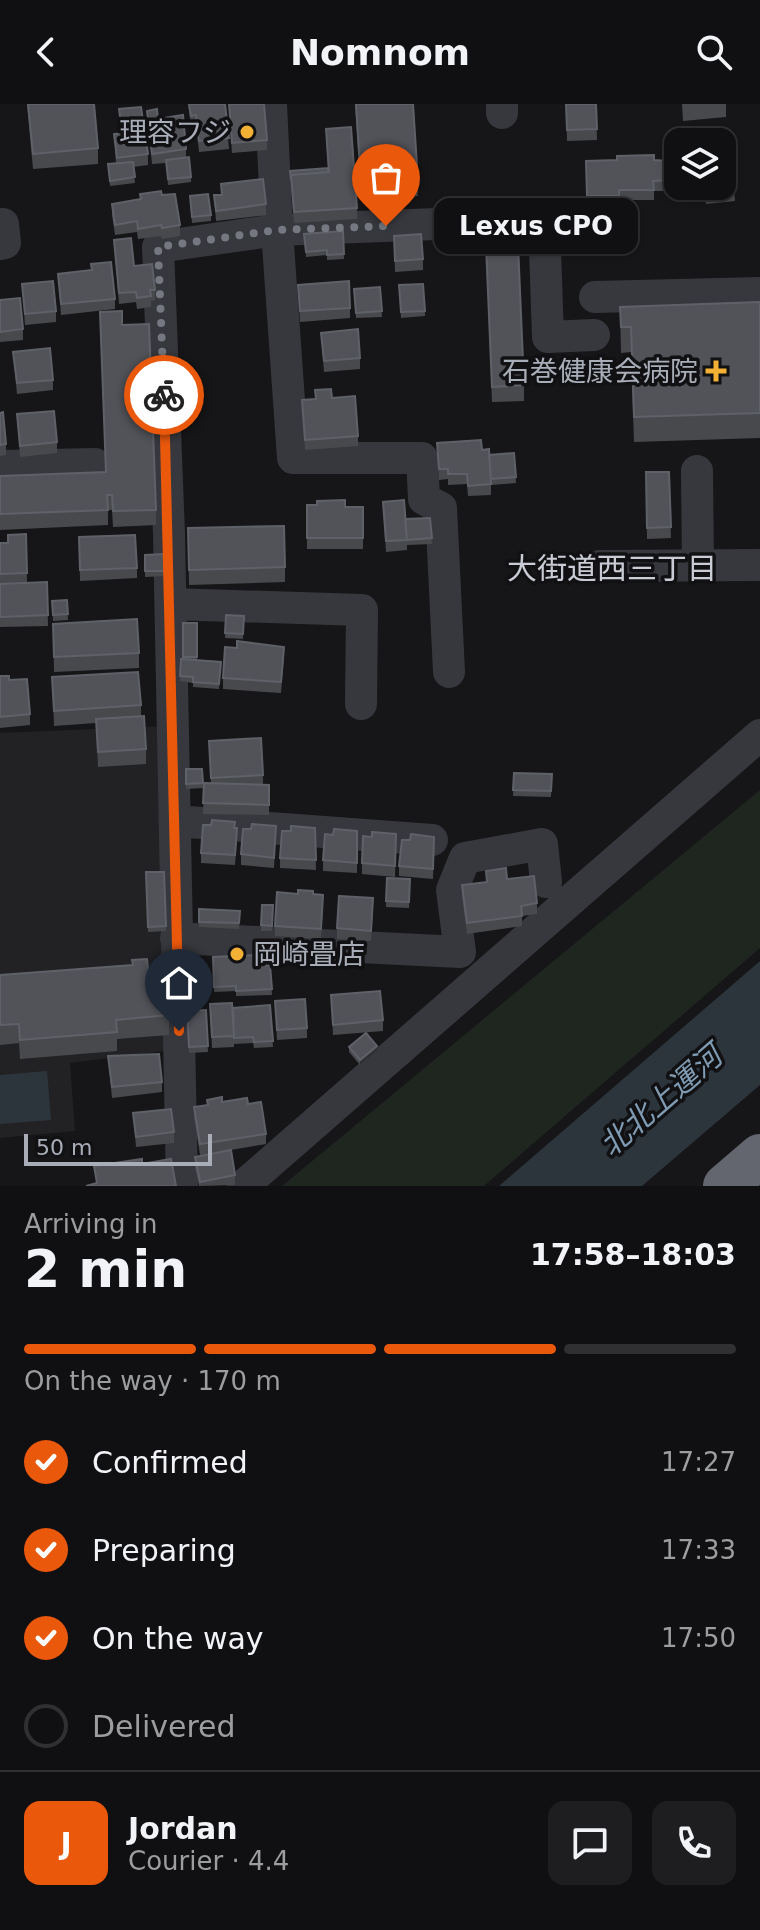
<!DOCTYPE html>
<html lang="en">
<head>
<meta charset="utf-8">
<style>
  :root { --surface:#101012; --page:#1e1e20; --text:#f1f3f6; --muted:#9c9d9f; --line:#303032; --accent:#ea580c }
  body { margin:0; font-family:"DejaVu Sans","Noto Sans JP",sans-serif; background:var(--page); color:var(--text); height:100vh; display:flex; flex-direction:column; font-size:30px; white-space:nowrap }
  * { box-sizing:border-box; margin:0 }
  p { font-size:26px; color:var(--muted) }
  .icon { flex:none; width:44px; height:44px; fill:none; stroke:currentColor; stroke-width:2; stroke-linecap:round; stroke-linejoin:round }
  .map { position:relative; height:1082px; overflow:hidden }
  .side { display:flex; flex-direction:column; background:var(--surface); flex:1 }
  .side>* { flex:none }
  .fabs { position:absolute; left:664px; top:24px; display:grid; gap:16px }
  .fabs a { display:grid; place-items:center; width:72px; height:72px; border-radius:16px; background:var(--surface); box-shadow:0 2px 6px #0004,0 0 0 2px var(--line); font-size:40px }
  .scale { position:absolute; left:24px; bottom:20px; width:188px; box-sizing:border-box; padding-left:8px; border:4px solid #a8adb8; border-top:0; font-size:22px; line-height:28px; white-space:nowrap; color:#a8adb8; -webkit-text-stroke:6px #111113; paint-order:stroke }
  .pin { position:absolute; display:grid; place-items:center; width:68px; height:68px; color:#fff; margin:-82px -34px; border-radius:50% 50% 50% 0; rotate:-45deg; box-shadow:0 0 8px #0007 }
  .pin .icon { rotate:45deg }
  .courier { position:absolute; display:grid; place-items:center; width:80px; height:80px; margin:-40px; border:6px solid #ea580c; border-radius:50%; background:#fff; color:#222; box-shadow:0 2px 10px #0007 }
  .bubble { position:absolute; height:56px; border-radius:16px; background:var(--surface); box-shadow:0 2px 6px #0004,0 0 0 2px var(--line); font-size:26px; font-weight:700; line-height:56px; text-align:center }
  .head em { font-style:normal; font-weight:700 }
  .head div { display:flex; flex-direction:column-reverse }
  .head { display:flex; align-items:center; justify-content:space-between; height:136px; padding:0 24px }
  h1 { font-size:52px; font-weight:700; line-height:60px }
  .bar { display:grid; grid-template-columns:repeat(4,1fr); gap:12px 8px; align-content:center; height:96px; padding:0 24px }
  .bar i { height:10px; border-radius:6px; background:var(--line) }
  .bar .current { background:var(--accent) }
  .bar p { grid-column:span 4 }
  .line { display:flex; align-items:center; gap:20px; padding:0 24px; border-top:2px solid var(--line) }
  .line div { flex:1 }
  .round { display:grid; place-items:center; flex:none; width:84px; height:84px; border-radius:16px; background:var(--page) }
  ol { padding:0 24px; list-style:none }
  li { display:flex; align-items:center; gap:24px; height:88px }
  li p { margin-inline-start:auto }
  li .icon { padding:8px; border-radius:50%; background:var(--accent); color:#fff; stroke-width:4 }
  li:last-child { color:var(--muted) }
  li i { width:44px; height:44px; border:4px solid var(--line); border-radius:50% }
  header { display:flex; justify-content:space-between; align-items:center; height:104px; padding:0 24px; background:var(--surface); font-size:36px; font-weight:700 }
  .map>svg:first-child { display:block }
  .built { fill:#222225 }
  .green { fill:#1e261f }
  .water { fill:#2c353c }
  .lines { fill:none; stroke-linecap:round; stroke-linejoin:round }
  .minor { stroke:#37383d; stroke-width:32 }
  .highway { stroke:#63666e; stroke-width:44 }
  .wall { fill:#47494d }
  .shaded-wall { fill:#2f3033 }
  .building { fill:#525359; stroke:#5f6168; stroke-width:2 }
  .done { stroke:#757880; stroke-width:8; stroke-dasharray:0 14.4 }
  .route { stroke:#ea580c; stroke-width:10 }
  .poi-dot { fill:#f2b134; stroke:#111113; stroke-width:3 }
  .labels { text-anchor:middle; stroke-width:7; stroke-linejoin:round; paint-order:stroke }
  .poi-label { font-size:28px; fill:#a8adb8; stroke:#111113; text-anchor:end }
  .neighbourhood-label { font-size:30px; fill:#c9ccd4; stroke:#111113 }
  .water-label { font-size:30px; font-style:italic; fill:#7f9bb3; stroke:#111113 }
</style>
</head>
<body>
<header><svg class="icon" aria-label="back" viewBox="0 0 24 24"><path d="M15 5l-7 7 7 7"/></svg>Nomnom<svg class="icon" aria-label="search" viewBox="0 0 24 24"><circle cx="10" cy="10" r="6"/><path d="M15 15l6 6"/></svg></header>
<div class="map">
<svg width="760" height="1082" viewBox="0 0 760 1082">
  <rect width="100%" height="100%" fill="#161618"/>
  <path class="built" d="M165,622L172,946L70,959L75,1027L0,1034V629Z"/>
  <path class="green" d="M760,686V844L484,1082H282Z"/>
  <path class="water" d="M760,857V981L642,1082H499Z
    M47,967L51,1016L0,1020V971Z"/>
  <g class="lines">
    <path class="minor" d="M502,0V9
      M544,116L548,233L594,231
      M0,140L5,139L3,120
      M595,193L760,189
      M0,362L95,360
      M697,367L698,462
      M600,462L760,461
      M171,500L362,506L361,600
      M449,568L441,404L424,395L422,354H293L277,126L571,115
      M175,717L432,736
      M176,834L460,848L452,786L465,754L542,740L546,778
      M182,1082L169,430L158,143L277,126L271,0
      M243,1082L760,631"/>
    <path class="highway" d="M725,1082L760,1052"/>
  </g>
  <path class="wall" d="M27,0H94L98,44V60L33,65Z
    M188,0H225L229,45L199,48L196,21L191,22Z
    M229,0L267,36V46L232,49Z
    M355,0H413L418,92L361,95Z
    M566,0H596L597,36L567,37Z
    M682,0H726V13L683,17Z
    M119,5L143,17V23L121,25Z
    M147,7L158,15L186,45V54L191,73V78L168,81L166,59L152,60Z
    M326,25L357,104V115L294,119L290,67L328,64Z
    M729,26L735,97L706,100L704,82H722V38H700V29Z
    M114,30L148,50V61L133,63L135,79L110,82L108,60H116Z
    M586,57H668V87H654V96H619V102L587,103Z
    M221,80L266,100V111L216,117L214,91H221Z
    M140,90L162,91L180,121V132L162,135L161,132L138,135L137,128L115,131L112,111V100L140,95Z
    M190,97L211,111V117L192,119Z
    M343,127L344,155L327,156V151L306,153L304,130Z
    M394,132L423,155V166L395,168Z
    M114,136L134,162L155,186V196L151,197V203L137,205L136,198L119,200Z
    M486,141L524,281V297L492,298Z
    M58,170L115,195V205L61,211Z
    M22,180L56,207V218L25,221Z
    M298,181L350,204V214L300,218Z
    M399,181L425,207V212L401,214Z
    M380,183L382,213L356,214L354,185Z
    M0,196L23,225V236L0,238Z
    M760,198V334L634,338L631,248L621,249L620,203Z
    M122,221L156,406V421L113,423L112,406H108V421L0,426V372L106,368Z
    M321,229L360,254V265L324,268Z
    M13,248L53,276V286L17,290Z
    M332,294L358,332V342L305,346L302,296Z
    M0,309L6,340V351L0,352Z
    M17,310L57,338V349L20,353Z
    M437,339L482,346L489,351L514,349L516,379L491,381V391L468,392L467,380L448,381V375L439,376Z
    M646,368H669L671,434L647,435Z
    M383,398L405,415L430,414L432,440L407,441V446L386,448Z
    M307,401L363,403V445H307Z
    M188,424L285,463V478L189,481Z
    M26,430L27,479L47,478L48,522L0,523V439H8Z
    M79,433L137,464V474L80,477Z
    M165,450L166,472L145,473V451Z
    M67,496L68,516L53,517L52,497Z
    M226,511L244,512L243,535L225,534Z
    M183,519H197V557L221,558L219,585L193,583V579L180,577L181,555L183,556Z
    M53,520L139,549V564L54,568Z
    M284,553L281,589L223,585V574Z
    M0,572L9,576L30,610V621L0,624Z
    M52,573L141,601V612L146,645V660L98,663L96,619L54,622Z
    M209,637L263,671V681H269V711L203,710L204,679L211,680Z
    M186,665H202L203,684L186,685Z
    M514,669L552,670L551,693L513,692Z
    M211,721L235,724L237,735L235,761L201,759V749Z
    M276,722L274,764L241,761V750L251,725Z
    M315,724L316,766L280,764V754L291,727Z
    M357,727V769L323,767V756L333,731Z
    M396,730L395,773L362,770V759Z
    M434,733L433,775L399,772V762L410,736Z
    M486,767L507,775L537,799V810L522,812V822L467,830L462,792V781L486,778Z
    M146,768H164L166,827L148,828Z
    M387,774L410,775L409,804L386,803Z
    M298,790H313L323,802L321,835L275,832V822Z
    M262,801H273L272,827H261Z
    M373,804L371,837L337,835V824Z
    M199,805L240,807L239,825L199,823Z
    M213,853L254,862L270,861L272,891L236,892V887L214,888Z
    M0,871L149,875L169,911V931L117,935V947L20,955L19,939L0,941Z
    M331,891L383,916V927L333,931Z
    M275,897L307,924V934L277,936Z
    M210,900L233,904L270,901L273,943L254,944L253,939L234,940V943L212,944Z
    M206,906L208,948L189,949L187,907Z
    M349,943L377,947L360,961L349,948Z
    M108,952L162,978V988L112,994Z
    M207,996L248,1000L266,1030V1040L200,1051L194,1013V1003L207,1001Z
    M133,1009L174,1028V1039L136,1043Z
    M195,1053L235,1071V1081L199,1082L195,1064Z"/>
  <path class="shaded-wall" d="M377,942V947L360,961V956Z"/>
  <path class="building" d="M28,0H94L98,44L33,50Z
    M189,0H225L229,34L199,37L196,11L191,12Z
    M229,0H264L267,36L232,39Z
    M356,0H413L418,77L361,80Z
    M566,0H596L597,25L567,26Z
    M141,3L143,17L121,20L119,5Z
    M157,5L158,15L183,11L186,45L152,50L147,7Z
    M351,23L357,104L294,108L291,71L329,68L326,25Z
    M145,26L148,50L117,54L114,30Z
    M729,26L735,86L706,89L705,82H722V38H701L700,29Z
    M654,51V56L668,57V76L653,77L654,86H619V92H587L586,57L617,56V52Z
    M189,53L191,73L168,75L166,56Z
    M133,58L135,73L110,77L108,60Z
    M328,64V68L291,71V76L290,67Z
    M263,75L266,100L216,107L214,91H222L221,80Z
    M161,87L162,91L175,90L180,121L162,124L161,121L138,125L137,117L115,121L112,100L141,95L140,90Z
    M208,90L211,111L192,113L190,92Z
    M343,127L344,150L327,151V146L306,148L304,130Z
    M421,130L423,155L395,157L394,132Z
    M131,134L134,162L152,160L155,186H150L151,192L137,194L136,188L119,189L114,136Z
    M518,140L524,281L492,283L486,141Z
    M111,158L115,195L61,200L58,170L92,166L91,160Z
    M53,177L56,207L25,210L22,180Z
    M349,177L350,204L300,207L298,181Z
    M423,180L425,207L401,208L399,181Z
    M380,183L382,207L356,209L354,185Z
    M20,194L23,225L0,228V196Z
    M760,198V309L634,313L631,223H621L620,203Z
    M122,207V221L149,220L156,406L113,407L112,391H107L108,406L0,410V372L106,368L100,208Z
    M358,225L360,254L324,257L321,229Z
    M50,244L53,276L17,279L13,248Z
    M331,285L332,294L355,292L358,332L305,336L302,296L316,295L315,286Z
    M54,307L57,338L20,342L17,310Z
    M3,308L6,340L0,341V309Z
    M481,336L482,346L489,345L491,380L468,382L467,370H448V365H439L437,339Z
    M514,349L516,373L491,375L489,351Z
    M646,368H669L671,423L647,424Z
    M345,396V403H363V434H307V401H317V397Z
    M404,396L407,436L386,437L383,398Z
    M430,414L432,434L407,436L405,415Z
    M284,422L285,463L189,466L188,424Z
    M26,430L27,469L0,470V439H8V431Z
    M135,431L137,464L80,466L79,433Z
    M165,450L166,467H145V451Z
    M47,478L48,511L0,513V480Z
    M67,496L68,510L53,511L52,497Z
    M226,511L244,512L243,530L225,529Z
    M137,515L139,549L54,553L53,520Z
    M183,519H197V553H183Z
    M237,537L284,543L281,578L223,574L225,543L237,544Z
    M181,555L221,558L219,580L193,578V573L180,572Z
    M138,568L141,601L54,607L52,573Z
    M0,572H9V576L27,575L30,610L0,613Z
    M144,612L146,645L98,648L96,615Z
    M261,634L263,671L211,674L209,637Z
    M186,665H202L203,679L186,680Z
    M514,669L552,670L551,687L513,686Z
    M204,679L269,681V701L203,699Z
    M212,716L235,718L234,724H237L235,751L201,749L203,721H211Z
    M252,720L276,722L274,754L241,750L243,725H251Z
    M291,722L315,724L316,756L280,754L282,727H291Z
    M334,725L357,727V759L323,756L325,730L333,731Z
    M372,728L396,730L395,762L362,759L363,732L372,733Z
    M411,730L434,733L433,765L399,762L402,736H410Z
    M506,764L507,775L534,772L537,799L521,802L522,812L467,819L462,781L487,778L486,767Z
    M146,768H164L166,822L148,823Z
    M387,774L410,775L409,798L386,797Z
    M298,786L313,787V790L323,791L321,825L275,822L277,788L298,790Z
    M339,792L373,794L371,827L337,824Z
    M262,801H273L272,822L261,821Z
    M199,805L240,807L239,819L199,818Z
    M254,851V862L270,861L272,885L236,887V882L214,883L213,853Z
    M147,855L149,875L166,874L169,911L116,916L117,928L20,936L19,920L0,921V871L133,861L132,856Z
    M380,887L383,916L333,921L331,891Z
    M305,895L307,924L277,926L275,897Z
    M232,899L234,932L212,933L210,900Z
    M270,901L273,937L254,938L253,933L234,934L233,904Z
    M206,906L208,942L189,943L187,907Z
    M366,929L377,942L360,956L349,943Z
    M159,950L162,978L112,983L108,952Z
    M222,993V998L247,994L248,1000L261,998L266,1030L200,1040L194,1003L208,1001L207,996Z
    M171,1005L174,1028L136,1033L133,1009Z
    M231,1046L235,1071L200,1078L195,1053Z
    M142,1055V1060L171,1055L176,1082H86L97,1079L94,1062Z"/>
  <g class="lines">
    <path class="done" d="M164,291L158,143L277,126L386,122"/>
    <path class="route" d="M164,291L179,927"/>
  </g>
  <g class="poi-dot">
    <circle cx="247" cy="28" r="8"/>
    <path d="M712 255h8v8h8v8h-8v8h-8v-8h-8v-8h8z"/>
    <circle cx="237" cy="850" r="8"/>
  </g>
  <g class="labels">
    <g class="poi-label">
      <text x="231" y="38">理容フジ</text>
      <text x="698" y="277">石巻健康会病院</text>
      <text x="253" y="860" text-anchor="start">岡崎畳店</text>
    </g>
    <g class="neighbourhood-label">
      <text x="612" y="475">大街道西三丁目</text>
    </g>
    <g class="water-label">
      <text transform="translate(661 997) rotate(-41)" y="10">北北上運河</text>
    </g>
  </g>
</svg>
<div class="fabs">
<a><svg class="icon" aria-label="layers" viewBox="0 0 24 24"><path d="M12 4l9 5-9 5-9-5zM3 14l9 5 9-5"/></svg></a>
</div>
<div class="scale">50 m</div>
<div class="pin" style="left:386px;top:122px;background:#ea580c"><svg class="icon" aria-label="bag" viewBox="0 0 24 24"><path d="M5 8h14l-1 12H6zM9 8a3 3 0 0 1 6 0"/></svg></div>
<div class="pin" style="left:179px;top:927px;background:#1f2937"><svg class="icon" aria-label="home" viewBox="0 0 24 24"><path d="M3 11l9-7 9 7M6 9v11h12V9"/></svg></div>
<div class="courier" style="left:164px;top:291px"><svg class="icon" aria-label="bike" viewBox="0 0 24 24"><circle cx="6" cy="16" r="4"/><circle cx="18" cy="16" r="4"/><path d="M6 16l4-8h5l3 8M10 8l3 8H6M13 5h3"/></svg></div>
<div class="bubble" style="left:434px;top:94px;width:204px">Lexus CPO</div>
</div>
<section class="side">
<div class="head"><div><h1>2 min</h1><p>Arriving in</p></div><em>17:58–18:03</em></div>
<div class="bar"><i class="current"></i><i class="current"></i><i class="current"></i><i></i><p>On the way · 170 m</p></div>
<ol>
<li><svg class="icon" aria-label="check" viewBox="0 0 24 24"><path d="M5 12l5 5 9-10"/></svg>Confirmed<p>17:27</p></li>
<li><svg class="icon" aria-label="check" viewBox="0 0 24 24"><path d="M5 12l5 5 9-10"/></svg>Preparing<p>17:33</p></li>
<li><svg class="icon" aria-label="check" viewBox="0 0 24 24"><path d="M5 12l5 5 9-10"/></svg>On the way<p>17:50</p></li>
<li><i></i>Delivered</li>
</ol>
<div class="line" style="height:144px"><b class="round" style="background:var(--accent);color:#fff">J</b><div><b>Jordan</b><p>Courier · 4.4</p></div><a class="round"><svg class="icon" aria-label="chat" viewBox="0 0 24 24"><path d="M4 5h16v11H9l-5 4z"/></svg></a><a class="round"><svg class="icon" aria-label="phone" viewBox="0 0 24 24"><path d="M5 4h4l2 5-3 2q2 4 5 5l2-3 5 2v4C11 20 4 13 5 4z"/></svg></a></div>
</section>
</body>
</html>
